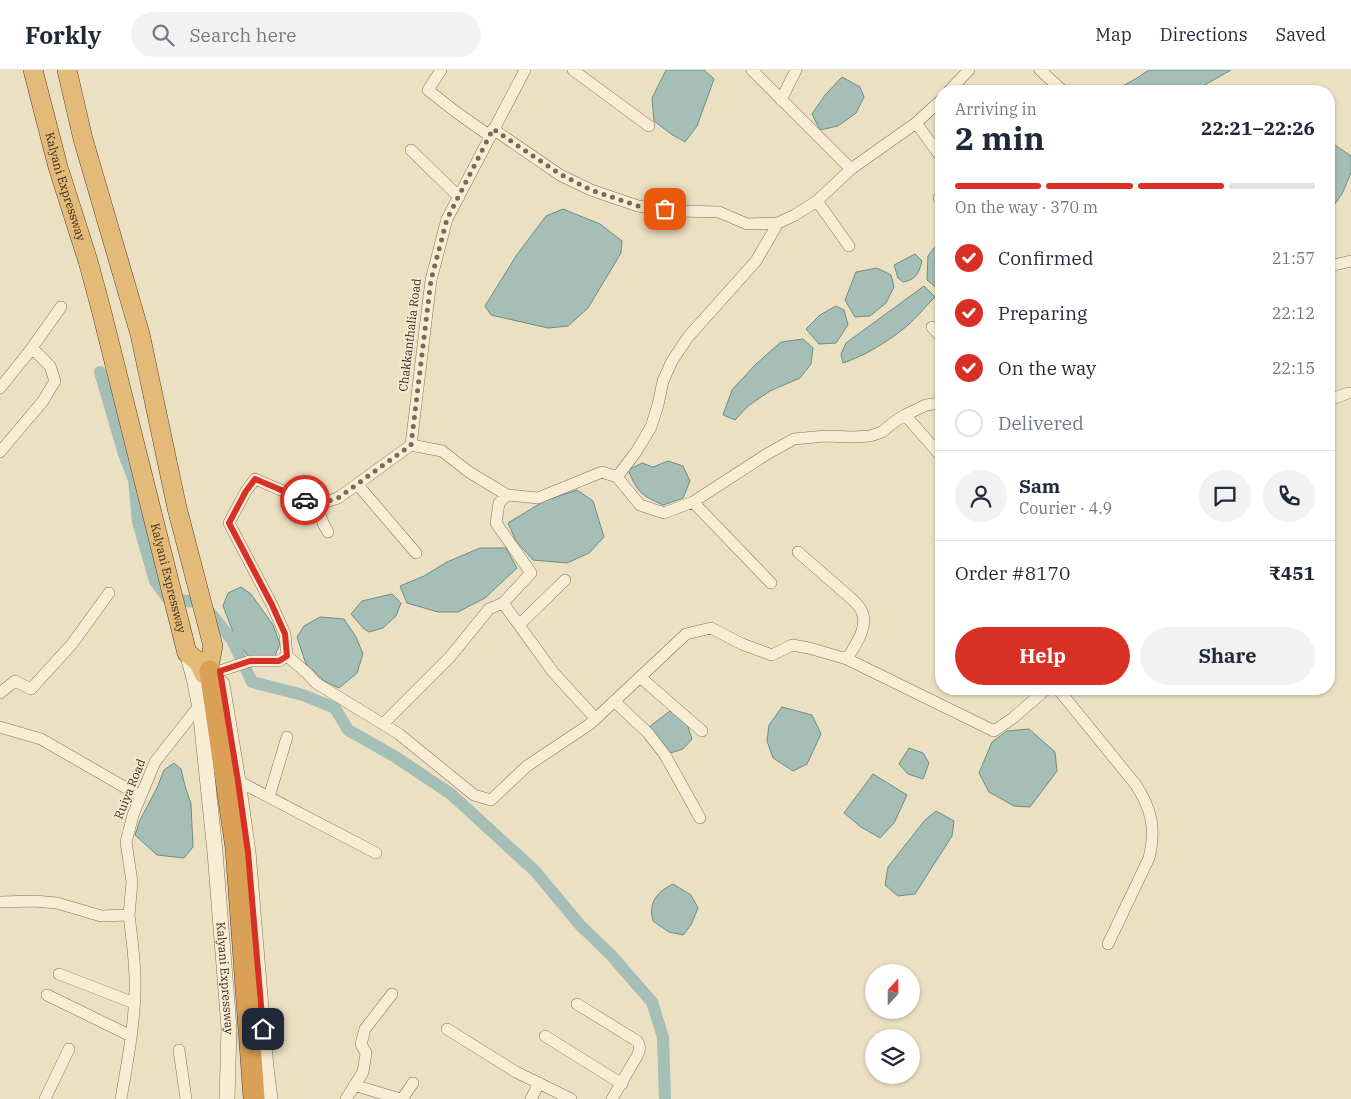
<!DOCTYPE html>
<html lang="en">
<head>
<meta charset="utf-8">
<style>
  :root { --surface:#fff; --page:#f2f2f3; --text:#1f2937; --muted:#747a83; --line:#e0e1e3; --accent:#d93025 }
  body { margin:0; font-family:"IBM Plex Serif",serif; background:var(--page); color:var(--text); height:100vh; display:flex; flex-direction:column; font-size:19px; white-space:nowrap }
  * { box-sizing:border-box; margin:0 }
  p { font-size:16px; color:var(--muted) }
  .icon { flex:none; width:28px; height:28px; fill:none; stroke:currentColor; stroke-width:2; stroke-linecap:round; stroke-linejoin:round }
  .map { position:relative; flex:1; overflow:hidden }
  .side { position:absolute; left:935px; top:15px; width:400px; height:610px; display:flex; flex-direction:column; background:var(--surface); border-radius:20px; box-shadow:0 1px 4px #0004 }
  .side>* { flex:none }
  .needle { width:32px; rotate:21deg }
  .buttons { position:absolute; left:865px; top:894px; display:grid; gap:10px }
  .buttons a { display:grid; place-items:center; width:55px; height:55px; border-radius:50%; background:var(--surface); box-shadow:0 1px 4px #0004; font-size:25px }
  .pin { position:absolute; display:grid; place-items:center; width:42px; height:42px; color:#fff; margin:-21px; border-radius:10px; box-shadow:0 2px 8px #0006 }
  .courier { position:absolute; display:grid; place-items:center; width:50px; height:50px; margin:-25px; border:4px solid #d93025; border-radius:50%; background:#fff; color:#222; box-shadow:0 1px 6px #0007 }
  .head em { font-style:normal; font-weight:700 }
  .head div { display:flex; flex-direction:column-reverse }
  .head { display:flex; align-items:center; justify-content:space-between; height:85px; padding:0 20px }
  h1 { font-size:32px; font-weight:700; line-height:38px }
  .bar { display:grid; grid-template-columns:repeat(4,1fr); gap:8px 5px; align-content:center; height:60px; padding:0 20px }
  .bar i { height:6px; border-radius:4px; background:var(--line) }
  .bar .active { background:var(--accent) }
  .bar p { grid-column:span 4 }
  .line { display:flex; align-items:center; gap:12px; padding:0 20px; border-top:1px solid var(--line) }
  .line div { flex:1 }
  .round { display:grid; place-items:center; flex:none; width:52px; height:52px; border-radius:26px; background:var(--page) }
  ol { padding:0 20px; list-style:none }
  li { display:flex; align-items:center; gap:15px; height:55px }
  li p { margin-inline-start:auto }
  li .icon { padding:5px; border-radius:50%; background:var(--accent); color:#fff; stroke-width:4 }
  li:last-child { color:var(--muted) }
  li i { width:28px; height:28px; border:2px solid var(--line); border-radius:50% }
  .primary-button { display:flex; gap:10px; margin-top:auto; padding:10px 20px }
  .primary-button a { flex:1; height:58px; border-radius:30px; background:var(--accent); color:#fff; font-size:20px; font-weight:700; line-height:58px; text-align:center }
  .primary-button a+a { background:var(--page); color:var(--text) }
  header { display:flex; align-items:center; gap:30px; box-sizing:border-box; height:70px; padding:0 25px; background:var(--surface); border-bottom:1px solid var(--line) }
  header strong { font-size:24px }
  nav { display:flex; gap:28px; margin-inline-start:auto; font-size:18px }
  .search { width:350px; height:45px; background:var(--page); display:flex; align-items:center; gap:12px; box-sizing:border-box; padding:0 18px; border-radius:28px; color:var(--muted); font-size:19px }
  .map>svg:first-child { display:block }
  .water { fill:#a5bfb7; stroke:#6c8d85 }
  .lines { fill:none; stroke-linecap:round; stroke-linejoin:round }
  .canal { stroke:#a5bfb7; stroke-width:12 }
  .minor-casing { stroke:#86715a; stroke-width:12 }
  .tertiary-casing { stroke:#86715a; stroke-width:16 }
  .trunk-casing { stroke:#53402e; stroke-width:20 }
  .motorway-casing { stroke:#53402e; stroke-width:22 }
  .minor { stroke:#f7edd5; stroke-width:11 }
  .tertiary { stroke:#f7edd5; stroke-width:15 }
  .trunk { stroke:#e4ba78; stroke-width:19 }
  .motorway { stroke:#d9a056; stroke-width:21 }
  .done { stroke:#766a58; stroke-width:5; stroke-dasharray:0 9 }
  .route { stroke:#d93025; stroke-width:6 }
  .labels { text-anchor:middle; stroke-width:4; stroke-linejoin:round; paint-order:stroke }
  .street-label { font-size:12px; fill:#362a1e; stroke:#f4ead2 }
</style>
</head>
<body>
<header>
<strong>Forkly</strong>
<div class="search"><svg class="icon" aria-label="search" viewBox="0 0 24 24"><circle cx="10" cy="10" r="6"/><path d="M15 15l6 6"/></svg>Search here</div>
<nav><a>Map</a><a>Directions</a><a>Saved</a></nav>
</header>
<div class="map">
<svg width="1351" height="1029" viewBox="0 0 1351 1029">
  <rect width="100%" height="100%" fill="#ece0c3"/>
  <path class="water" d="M666,0H704L714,9L697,56L685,72L671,64L654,51L652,28Z
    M1149,0H1231L1194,21H1114L1137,8Z
    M842,7L860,17L864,27L856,43L838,56L820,60L812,44L825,25Z
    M1329,71L1351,86V103L1342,124L1329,142Z
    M563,139L600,154L622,171L621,183L588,238L568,256L548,258L491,245L485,236L516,186L546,146Z
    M941,169V220H939L927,210L928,186Z
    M915,184L922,191C919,203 916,210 903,212L898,208L894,195Z
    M877,198L891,205L894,217L886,233L870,246L855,247L845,230L856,202Z
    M924,216L935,227C924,238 914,251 902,260C884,274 864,286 843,293L841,284L846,273Z
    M836,236L844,240L848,255L836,273L819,274L806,259L820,245Z
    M803,269L813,278L811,294L800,308L770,321L748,336L735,350L723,345L732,320L755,295L781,272Z
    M668,391L683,396L690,411L683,428L663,435C641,425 638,423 628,400L642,393L653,397Z
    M577,420L593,431L604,467L589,483L567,493L533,490L516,471L508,453L544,431Z
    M480,478H506L517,498L485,528L458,542H438L407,533L400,516L424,506L447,492Z
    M241,517L251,524L273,555L280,574L274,588H250L237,572L223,536L228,523Z
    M392,524L401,533L396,546L383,558L369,562L364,559L351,544L362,531Z
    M320,547L344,549L356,567L363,584L357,603L339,618L324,611L306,594L297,567L304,556Z
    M782,637L812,645L821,664L807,694L793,701L773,688L767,671L769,655Z
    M670,641L686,651L692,669L683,679L667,684L649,657Z
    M1029,659L1055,682L1057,701L1030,737L1014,736L989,722L979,703L992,672L1007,661Z
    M909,678L923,683L929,693L923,709L908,704L899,694Z
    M174,693L181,699L185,716L191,734L193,777L184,788L157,785L135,765L140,750L157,718L164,700Z
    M873,704L907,725L894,753L880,768L861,757L844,743Z
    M936,741L954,751L952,766L915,824L898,826L885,815L888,797L925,750Z
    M673,814L691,825L698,838L691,855L683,865L669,862L653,851C648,832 657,822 673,814Z"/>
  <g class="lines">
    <path class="canal" d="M100,302L124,384L134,410L138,452L155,511L168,529L197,532L208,540L232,570L252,612L303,625L335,638L348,660L394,686L451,724L535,801L580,855L611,885L652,932L663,967L665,1029"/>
    <g class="minor-casing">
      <path id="minor" d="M441,0L428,20L456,42L490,66
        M573,0L649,56
        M752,0L851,99
        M1040,0L1063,21
        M949,21L969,0
        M781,30L796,0
        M916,53L941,87
        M493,59L560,105L591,120L638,136L678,141L719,142L747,154L778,153L795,145L817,131L851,99L916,53L941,30
        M411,80L459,127
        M939,128L941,126
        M817,131L849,176
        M1329,196L1351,191
        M932,257L941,267
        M0,318L29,282L61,237
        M1332,329L1348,323H1351
        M905,345L941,386
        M411,375L431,210L447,149L525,0
        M0,382L43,331L55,311L50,296L32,278
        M617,407L636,382L651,357L658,335L663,311L672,291L688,267L756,191L778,153
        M357,414L416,483
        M507,425L499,433L496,453L531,503L503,533L553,602L595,648
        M693,432L771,513
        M316,435L324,455L328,462
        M798,482L853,530C856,533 859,536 861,540C870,556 855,575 847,589
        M519,555L565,510
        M287,586L307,603L316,613L399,664L474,725L491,730L527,696L590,654L686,564L711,558L742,574L772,585L792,575L809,578L847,589L994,661L1013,648L1044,621L1048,619
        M220,601L250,591H279L287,586L285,564L272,535L229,453L246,421L255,409L316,435L338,428L411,375L442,381L469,402L507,425L538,428L602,402L617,407L640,435L664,443L693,432L767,384L794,369L825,366L852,367L870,366L882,362L894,352L905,345L926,335L941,333
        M640,607L702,661
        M1058,619L1136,715C1152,740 1156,759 1149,788L1108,874
        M0,623L15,611L31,619L72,574L109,523
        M614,631L648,663L665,685L700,748
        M383,654L450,587L489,539L503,533
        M0,657L41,669L140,726
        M238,711L376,783
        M269,727L287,667
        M0,832L34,831L57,833L101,846L129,845L132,812L126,772L133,745L155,692L195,641L200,638
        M59,904L134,933
        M47,925L131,966
        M577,934L637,971C641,977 640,980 637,986L612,1029
        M447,959L516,1002L571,1029
        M545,966L622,1014
        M179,980L186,1029
        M354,1015L400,1029
        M45,1029L69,979
        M121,1029C127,994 134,958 135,922C136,896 132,870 129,845
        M346,1029L363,1002L366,983L361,974L365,959L392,924
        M402,1029L413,1013
        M531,1029L539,1013"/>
    </g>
    <g class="tertiary-casing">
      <g id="tertiary">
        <path id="s1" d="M187,583L194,608L200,638L215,782L229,958L227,1029"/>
        <path d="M222,614L238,711L248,782L266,998L270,1029"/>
      </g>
    </g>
    <g class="trunk-casing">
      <g id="trunk">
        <path id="s2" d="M33,0L58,97L88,191L101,239L187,583C196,589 201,594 204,604"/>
        <path d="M67,0L83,69L140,264L177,438L213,576L210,591V601"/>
      </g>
    </g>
    <g class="motorway-casing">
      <path id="motorway" d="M210,601L236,778L254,1029"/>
    </g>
    <use href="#minor" class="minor"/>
    <use href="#tertiary" class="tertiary"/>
    <use href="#trunk" class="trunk"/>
    <use href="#motorway" class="motorway"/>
  </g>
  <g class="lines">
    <path class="done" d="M305,430L316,435L338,428L411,375L431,210L447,149L493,59L560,104L591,120L638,136L665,139"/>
    <path class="route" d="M263,959L248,782L238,711L220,601L250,591H279L287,586L285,564L272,535L229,453L246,421L255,409L305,430"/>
  </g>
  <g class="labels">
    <g class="street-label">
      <text dy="4" stroke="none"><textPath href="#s2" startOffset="121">Kalyani Expressway</textPath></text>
      <text transform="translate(410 265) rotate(-83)" y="4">Chakkanthalia Road</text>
      <text dy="4" stroke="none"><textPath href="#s2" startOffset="526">Kalyani Expressway</textPath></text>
      <text transform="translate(130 719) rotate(-68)" y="4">Ruiya Road</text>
      <text dy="4" stroke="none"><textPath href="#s1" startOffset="328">Kalyani Expressway</textPath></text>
    </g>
  </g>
</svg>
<div class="buttons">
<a><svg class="needle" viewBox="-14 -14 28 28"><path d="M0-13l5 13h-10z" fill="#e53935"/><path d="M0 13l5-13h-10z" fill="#747a83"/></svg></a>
<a><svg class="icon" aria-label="layers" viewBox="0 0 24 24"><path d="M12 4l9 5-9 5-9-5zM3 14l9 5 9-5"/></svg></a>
</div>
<div class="pin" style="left:665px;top:139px;background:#ea580c"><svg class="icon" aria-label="bag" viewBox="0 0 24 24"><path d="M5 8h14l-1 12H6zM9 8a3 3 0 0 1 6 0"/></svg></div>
<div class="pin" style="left:263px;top:959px;background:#1f2937"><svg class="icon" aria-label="home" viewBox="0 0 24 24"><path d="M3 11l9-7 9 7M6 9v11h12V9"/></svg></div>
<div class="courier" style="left:305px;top:430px"><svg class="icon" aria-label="car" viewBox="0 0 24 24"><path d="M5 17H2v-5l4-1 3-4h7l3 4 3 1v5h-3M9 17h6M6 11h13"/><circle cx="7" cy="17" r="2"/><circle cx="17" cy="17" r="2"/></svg></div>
<section class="side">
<div class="head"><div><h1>2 min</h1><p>Arriving in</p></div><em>22:21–22:26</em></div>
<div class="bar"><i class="active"></i><i class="active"></i><i class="active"></i><i></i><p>On the way · 370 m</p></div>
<ol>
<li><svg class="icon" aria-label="check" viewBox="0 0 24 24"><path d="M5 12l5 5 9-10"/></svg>Confirmed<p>21:57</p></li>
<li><svg class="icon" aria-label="check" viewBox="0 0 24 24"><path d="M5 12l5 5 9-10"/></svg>Preparing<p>22:12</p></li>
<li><svg class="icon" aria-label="check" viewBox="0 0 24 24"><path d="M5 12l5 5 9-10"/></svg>On the way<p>22:15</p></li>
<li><i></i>Delivered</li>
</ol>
<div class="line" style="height:90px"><a class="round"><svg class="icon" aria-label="person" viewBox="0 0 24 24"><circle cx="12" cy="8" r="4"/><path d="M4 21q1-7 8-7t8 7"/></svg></a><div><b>Sam</b><p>Courier · 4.9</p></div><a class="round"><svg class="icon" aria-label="chat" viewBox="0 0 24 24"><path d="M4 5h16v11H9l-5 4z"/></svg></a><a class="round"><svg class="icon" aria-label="phone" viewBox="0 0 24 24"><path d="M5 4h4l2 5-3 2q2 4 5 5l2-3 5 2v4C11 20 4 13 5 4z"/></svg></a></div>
<div class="line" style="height:65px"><div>Order #8170</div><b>₹451</b></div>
<div class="primary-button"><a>Help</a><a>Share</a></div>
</section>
</div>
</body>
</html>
